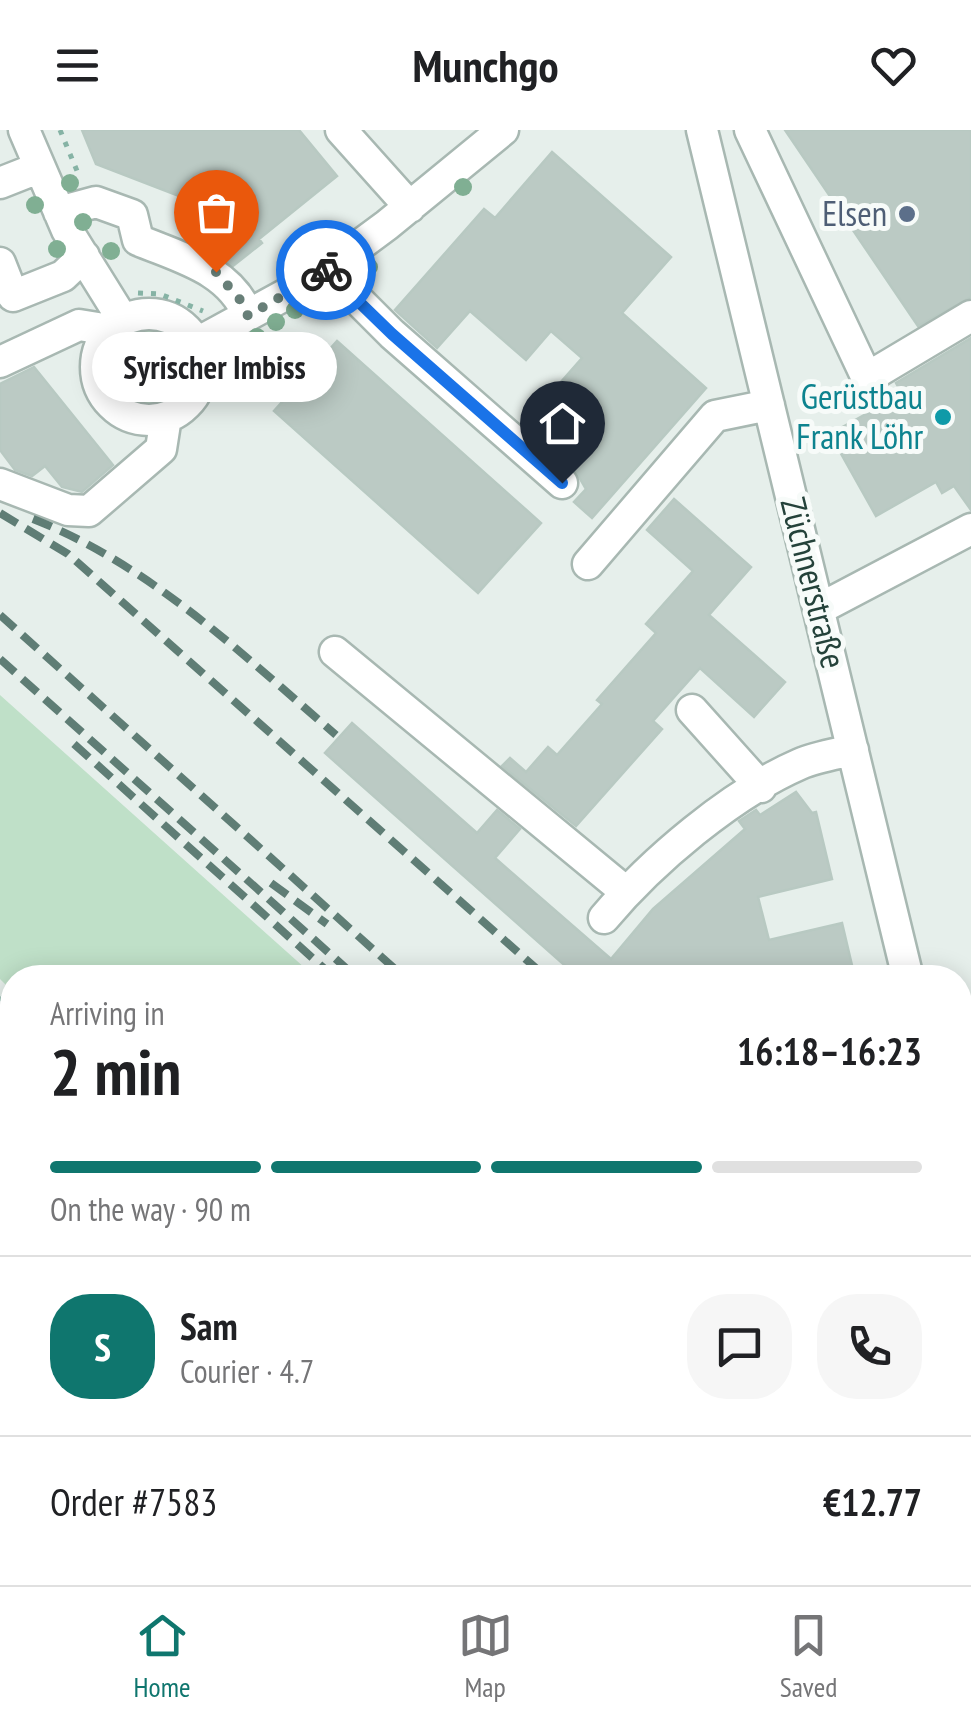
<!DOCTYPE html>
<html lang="en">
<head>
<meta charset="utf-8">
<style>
  :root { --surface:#fff; --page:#f6f6f6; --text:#202124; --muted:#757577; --line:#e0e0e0; --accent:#0f766e }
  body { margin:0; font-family:"PT Sans Narrow",sans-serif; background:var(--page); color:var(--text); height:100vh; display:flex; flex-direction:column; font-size:38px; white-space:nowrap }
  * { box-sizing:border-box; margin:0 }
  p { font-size:32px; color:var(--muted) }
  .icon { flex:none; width:55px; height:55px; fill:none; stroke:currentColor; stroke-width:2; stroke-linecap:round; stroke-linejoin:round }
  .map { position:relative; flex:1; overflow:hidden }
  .side { position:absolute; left:0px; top:835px; width:972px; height:620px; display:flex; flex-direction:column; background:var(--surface); border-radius:40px 40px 0 0; box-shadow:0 5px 25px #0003 }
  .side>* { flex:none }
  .pin { position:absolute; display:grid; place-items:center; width:85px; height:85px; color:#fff; margin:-102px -42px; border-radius:50% 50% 50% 0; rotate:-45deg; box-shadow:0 0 10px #0007 }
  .pin .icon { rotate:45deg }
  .courier { position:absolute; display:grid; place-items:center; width:100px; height:100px; margin:-50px; border:8px solid #1a73e8; border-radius:50%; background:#fff; color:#222; box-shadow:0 2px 12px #0007 }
  .bubble { position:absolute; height:70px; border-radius:35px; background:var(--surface); box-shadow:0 5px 25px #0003; font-size:32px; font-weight:700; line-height:70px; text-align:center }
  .head em { font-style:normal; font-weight:700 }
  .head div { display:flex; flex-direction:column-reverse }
  .head { display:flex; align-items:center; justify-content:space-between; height:170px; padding:0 50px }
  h1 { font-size:65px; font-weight:700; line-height:75px }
  .bar { display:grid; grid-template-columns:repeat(4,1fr); gap:15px 10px; align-content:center; height:120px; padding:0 50px }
  .bar i { height:12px; border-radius:8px; background:var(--line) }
  .bar .current { background:var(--accent) }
  .bar p { grid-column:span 4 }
  .line { display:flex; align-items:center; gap:25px; padding:0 50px; border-top:2px solid var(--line) }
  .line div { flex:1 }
  .round { display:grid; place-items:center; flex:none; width:105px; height:105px; border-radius:40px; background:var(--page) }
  header { display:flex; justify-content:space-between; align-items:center; height:130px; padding:0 50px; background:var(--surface); font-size:45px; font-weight:700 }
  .menu { display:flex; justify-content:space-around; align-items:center; height:140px; border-top:2px solid var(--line); background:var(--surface); font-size:28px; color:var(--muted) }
  .menu a { display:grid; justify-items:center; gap:5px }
  .menu .current { color:var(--accent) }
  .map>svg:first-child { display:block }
  .green { fill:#bfe0c8 }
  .building { fill:#bbcac4; stroke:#b8c9c2; stroke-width:2.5 }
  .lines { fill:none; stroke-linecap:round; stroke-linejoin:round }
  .minor-casing { stroke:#a8b8b2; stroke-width:35 }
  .path { stroke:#86b3a5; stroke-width:5; stroke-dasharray:5 8; stroke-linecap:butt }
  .minor { stroke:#fff; stroke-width:30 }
  .rail { stroke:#5f7d75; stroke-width:8; stroke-dasharray:20 10; stroke-linecap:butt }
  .tree { fill:#80af93 }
  .done { stroke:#687f78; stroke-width:10; stroke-dasharray:0 18 }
  .route { stroke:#1a73e8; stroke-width:12 }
  .service-dot { fill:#5c6f8a; stroke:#f7fbf9; stroke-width:4 }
  .culture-dot { fill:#0f9aa8; stroke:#f7fbf9; stroke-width:4 }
  .labels { text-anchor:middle; stroke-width:10; stroke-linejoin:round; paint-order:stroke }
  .service-label { font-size:35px; fill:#4e5e75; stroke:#f7fbf9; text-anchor:end }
  .culture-label { font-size:35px; fill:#0d838f; stroke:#f7fbf9; text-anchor:end }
  .street-label { font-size:35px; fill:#24423a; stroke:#f7fbf9 }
</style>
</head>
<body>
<header><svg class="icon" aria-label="menu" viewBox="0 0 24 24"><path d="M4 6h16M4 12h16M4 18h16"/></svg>Munchgo<svg class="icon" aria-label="heart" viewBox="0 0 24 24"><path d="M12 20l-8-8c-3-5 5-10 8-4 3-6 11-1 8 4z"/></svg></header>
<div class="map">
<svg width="971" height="1455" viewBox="0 0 971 1455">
  <rect width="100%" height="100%" fill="#e6efeb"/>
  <path class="green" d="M108 237a41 41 0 1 1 82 0a41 41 0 1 1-82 0Z
    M0,565L315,847L12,848V861L0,849Z
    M267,1443C303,1442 346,1455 378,1454C415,1451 399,1432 444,1455H291Z
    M458,1443H577L590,1455H483Z
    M617,1443H860L858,1455H629Z"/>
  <path class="building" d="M82,0H299L337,46L259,109L262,113L233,136L219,125V111L244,91L96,34Z
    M785,0H971V167L918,196Z
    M552,22L671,127L622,183L706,258L592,388L574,372L586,359L575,340L524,294L582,228L551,201L526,230L470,181L437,218L395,180L484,79L495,88Z
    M971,208V380L954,356L942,363L936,352L876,386L830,304L902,264L896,253Z
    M337,211L541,393L478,463L274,281Z
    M34,237L113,335L82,362L62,357L45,336L32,346L15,340L0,320V254Z
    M674,369L751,437L709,485L785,552L754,587L700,538L653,591L662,599L576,696L502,636L510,628L526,642L548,617L557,625L602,574L597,570L656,503L646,494L693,441L647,400Z
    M352,593L477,703L497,680L520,699L495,728L611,829L653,779L745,699L739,691L756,680L760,685L796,662L812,683L816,682L832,749L758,767L769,810L842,793L855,848H579L325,623Z"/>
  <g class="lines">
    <g class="minor-casing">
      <path id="minor" d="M24,0L67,100L123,190
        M341,0L410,77
        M702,0L908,848
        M750,0L867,248L971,186
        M0,53L38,38
        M59,82L96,72L132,85L138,110C181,128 229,139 248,185
        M0,133L13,166L63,146L84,126
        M327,139L392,204L562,353
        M96 237a53 53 0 1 1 106 0a53 53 0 1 1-106 0Z
        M197,213L314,149L387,95L503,0
        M0,232L79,195L110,200
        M0,354L68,380L89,381L161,319L166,287
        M588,434L715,286L769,275
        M819,479L971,399
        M335,522L626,762
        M692,580L761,657
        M604,788C652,731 731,664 800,634C816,627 836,624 853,620
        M960,1068L971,1114
        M596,1442L609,1455"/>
    </g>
    <path class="path" d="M60,0L80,48
      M138,163L160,164L203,181
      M0,867L12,879
      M960,959L971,1004
      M0,1283L12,1294
      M0,1346L12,1358
      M121,1442L134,1455
      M221,1442L237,1455
      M330,1442L379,1449L397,1442
      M433,1442L463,1455"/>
    <use href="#minor" class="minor"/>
    <path class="rail" d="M0,383L68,424L538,840
      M33,389C150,435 242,524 336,605
      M0,485L405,848
      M0,529L357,848
      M74,614L327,841
      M271,753L327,794
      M960,1349L971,1357
      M0,1453L1,1455"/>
  </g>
  <g class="tree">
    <circle cx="70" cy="53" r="9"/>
    <circle cx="463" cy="57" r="9"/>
    <circle cx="35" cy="75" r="9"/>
    <circle cx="83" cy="92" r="9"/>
    <circle cx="57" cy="119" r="9"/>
    <circle cx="111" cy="121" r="9"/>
    <circle cx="369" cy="137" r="9"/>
    <circle cx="295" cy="180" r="9"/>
    <circle cx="276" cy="192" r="9"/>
    <circle cx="257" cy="207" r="9"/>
    <circle cx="235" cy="228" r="9"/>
  </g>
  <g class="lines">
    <path class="done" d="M216,142L242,172L248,186L326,140"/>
    <path class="route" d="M326,140L392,204L562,353"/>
  </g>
  <circle class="service-dot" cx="907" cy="84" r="10"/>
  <circle class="culture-dot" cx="943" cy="287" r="10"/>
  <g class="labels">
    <g class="service-label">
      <text x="887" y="96">Elsen</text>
    </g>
    <g class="culture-label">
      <text x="923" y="279">Gerüstbau<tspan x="923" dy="40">Frank Löhr</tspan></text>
    </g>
    <g class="street-label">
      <text transform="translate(813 453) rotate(76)" y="12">Züchnerstraße</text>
    </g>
  </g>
</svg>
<div class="pin" style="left:216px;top:142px;background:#ea580c"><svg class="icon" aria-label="bag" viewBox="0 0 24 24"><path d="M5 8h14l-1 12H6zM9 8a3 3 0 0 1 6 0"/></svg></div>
<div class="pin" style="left:562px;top:353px;background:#1f2937"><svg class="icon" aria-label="home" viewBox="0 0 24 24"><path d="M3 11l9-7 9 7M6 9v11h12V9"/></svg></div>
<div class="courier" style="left:326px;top:140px"><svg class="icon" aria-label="bike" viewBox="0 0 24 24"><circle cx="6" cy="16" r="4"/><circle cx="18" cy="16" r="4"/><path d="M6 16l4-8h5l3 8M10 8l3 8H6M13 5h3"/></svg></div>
<div class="bubble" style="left:92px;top:202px;width:245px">Syrischer Imbiss</div>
<section class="side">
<div class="head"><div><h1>2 min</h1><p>Arriving in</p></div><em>16:18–16:23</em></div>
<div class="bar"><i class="current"></i><i class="current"></i><i class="current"></i><i></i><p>On the way · 90 m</p></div>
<div class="line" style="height:180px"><b class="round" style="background:var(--accent);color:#fff">S</b><div><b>Sam</b><p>Courier · 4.7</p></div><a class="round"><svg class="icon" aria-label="chat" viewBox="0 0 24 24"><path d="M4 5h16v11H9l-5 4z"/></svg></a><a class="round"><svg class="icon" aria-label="phone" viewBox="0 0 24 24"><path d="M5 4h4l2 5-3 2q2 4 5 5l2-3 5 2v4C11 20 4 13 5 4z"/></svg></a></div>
<div class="line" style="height:130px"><div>Order #7583</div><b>€12.77</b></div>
</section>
</div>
<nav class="menu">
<a class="current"><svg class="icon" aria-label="home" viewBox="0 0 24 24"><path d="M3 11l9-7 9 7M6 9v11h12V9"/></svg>Home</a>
<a><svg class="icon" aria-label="map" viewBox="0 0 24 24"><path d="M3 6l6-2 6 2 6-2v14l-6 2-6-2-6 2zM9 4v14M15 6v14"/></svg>Map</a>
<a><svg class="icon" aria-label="saved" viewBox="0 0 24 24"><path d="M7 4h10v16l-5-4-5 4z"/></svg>Saved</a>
</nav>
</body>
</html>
